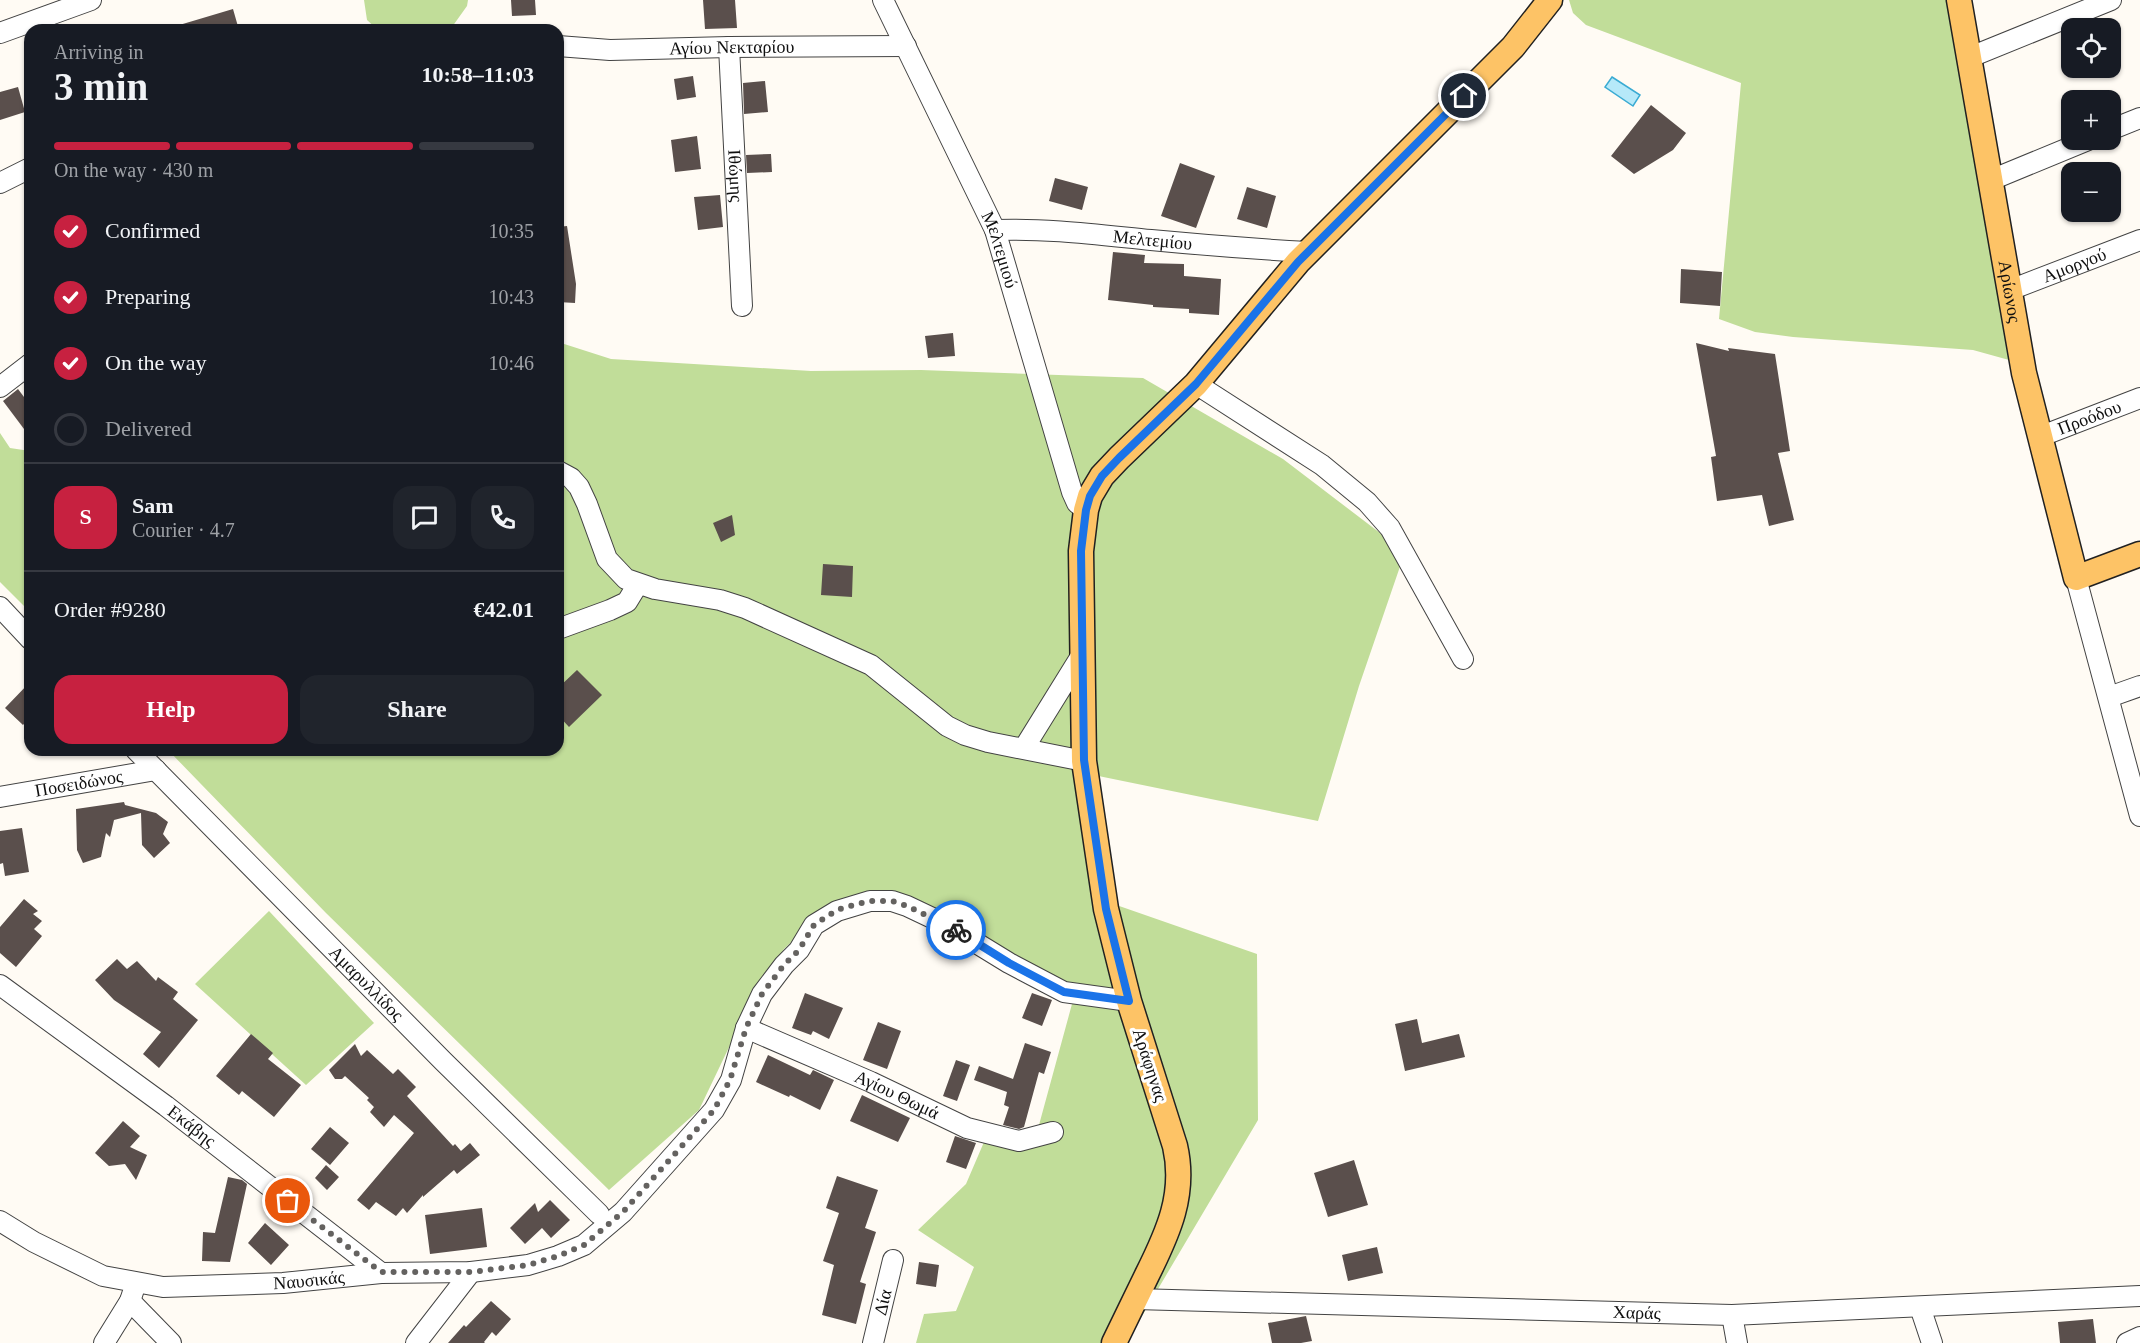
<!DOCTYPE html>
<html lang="en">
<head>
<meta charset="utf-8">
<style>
  :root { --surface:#171b24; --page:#20242c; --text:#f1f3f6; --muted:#9ea1a6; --line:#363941; --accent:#c72140 }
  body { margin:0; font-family:Georgia,serif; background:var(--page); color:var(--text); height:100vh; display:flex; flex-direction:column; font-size:22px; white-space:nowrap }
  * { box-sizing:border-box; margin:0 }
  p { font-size:20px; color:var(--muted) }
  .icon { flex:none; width:33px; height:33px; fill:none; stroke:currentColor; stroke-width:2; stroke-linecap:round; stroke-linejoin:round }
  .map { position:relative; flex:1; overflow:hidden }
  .drawer { position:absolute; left:24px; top:24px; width:540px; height:732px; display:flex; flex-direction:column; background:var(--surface); border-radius:18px; box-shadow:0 2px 4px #0004 }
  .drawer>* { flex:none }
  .fabs { position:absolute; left:2061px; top:18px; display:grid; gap:12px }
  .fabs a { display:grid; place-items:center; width:60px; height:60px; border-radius:12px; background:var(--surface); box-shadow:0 2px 4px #0004; font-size:30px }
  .pin { position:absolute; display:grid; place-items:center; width:51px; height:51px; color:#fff; margin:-26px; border:3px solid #fff; border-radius:50%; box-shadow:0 2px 6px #0007 }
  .courier { position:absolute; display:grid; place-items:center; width:60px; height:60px; margin:-30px; border:4px solid #1a73e8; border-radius:50%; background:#fff; color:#222; box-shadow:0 2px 8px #0007 }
  .overview em { font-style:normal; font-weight:800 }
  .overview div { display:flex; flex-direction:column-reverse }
  .overview { display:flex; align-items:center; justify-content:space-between; height:102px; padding:0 30px }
  h1 { font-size:39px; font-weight:800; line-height:45px }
  .bar { display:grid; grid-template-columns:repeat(4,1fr); gap:9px 6px; align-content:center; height:72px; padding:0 30px }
  .bar i { height:8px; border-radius:4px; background:var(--line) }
  .bar .selected { background:var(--accent) }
  .bar p { grid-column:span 4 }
  .line { display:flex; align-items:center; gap:15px; padding:0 30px; border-top:2px solid var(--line) }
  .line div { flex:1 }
  .round { display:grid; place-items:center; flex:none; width:63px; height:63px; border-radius:18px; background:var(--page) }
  ol { padding:0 30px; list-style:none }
  li { display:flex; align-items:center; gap:18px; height:66px }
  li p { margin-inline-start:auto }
  li .icon { padding:6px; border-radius:50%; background:var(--accent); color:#fff; stroke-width:4 }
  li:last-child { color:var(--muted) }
  li i { width:33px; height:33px; border:3px solid var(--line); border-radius:50% }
  .cta { display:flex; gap:12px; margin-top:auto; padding:12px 30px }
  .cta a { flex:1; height:69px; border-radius:18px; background:var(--accent); color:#fff; font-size:24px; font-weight:800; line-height:69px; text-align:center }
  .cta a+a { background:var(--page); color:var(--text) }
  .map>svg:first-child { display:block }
  .forest { fill:#c1dd99 }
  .water { fill:#b6e9f9; stroke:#3aabd3; stroke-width:1.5 }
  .building { fill:#5a4f4c }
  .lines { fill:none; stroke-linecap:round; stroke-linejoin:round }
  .minor-casing { stroke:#434343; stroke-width:22 }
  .major-casing { stroke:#212121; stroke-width:27 }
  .minor { stroke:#fff; stroke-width:20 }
  .major { stroke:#fdc366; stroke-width:24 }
  .done { stroke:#646260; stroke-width:6; stroke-dasharray:0 10.8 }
  .route { stroke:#1a73e8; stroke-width:8 }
  .labels { text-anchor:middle; stroke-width:6; stroke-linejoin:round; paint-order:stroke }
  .street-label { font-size:18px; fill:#101010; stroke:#fff }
</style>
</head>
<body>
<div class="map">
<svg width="2140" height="1343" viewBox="0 0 2140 1343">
  <rect width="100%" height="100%" fill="#fffbf4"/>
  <path class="forest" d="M364,0H468L467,6L452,27L433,30H378L367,20Z
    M1569,0H1948L2009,360L1973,350L1793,337L1755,332L1719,319L1741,83L1586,25L1573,13Z
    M558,342L611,359L811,371L921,370L1143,378L1283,459L1405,552L1359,686L1318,821L1074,771L1102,900L1257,954L1258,1120L1126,1343H916L924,1314L956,1311L974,1267L918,1230L966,1184L984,1142L1033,1147L1075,993L888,891L823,912L784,949L753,997L699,1110L609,1190L326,913L168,750H558Z
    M0,433L10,448L30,451V612L0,582Z
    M269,911L374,1023L306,1085L195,984Z"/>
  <path class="water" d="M1612,77L1640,95L1633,106L1605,87Z"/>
  <path class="building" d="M511,0H535L536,15L512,16Z
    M703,0H735L737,28L705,29Z
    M233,9L239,30H177L176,26Z
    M693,76L696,97L677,100L674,79Z
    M765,81L768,112L744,114L743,83Z
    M18,87L25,112L0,120V92Z
    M1651,105L1686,133L1673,150L1634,174L1611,156Z
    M697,136L701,169L675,172L671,140Z
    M771,154L772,172L747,173L746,155Z
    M1180,163L1215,176L1196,228L1161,216Z
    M1055,178L1088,187L1082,210L1049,201Z
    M1247,187L1276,196L1267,228L1237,219Z
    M720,195L723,227L698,230L694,197Z
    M567,226L576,284L575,303L558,302V227Z
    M1113,252L1145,255L1144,263L1184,264V276L1221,279L1219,315L1189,313V309L1153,307V305L1108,300Z
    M1681,269L1722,272L1720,306L1680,303Z
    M953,333L955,356L928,358L925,336Z
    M1696,343L1729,351L1728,348L1775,354L1790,451L1778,453L1794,520L1769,526L1762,495L1717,501L1711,457L1716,456Z
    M18,389L30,405V437L3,401Z
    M732,515L735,535L721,542L713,523Z
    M823,564L853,566L852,597L821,595Z
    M577,670L602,695L569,727L558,715V688Z
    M30,682V717L23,725L5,708Z
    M124,802L125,805L156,813L168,822L163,834L170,843L154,858L142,845L141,813L114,820L110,837L106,833L101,857L83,863L77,850L76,809Z
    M22,828L29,872L5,876L3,863L0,864V831Z
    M24,899L38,911L33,914L42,921L34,929L42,936L16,967L0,953V927Z
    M117,959L127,969L137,961L156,981L158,977L178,992L173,999L198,1020L159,1068L143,1054L161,1032L114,1000L95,980Z
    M805,993L843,1008L829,1039L813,1031L811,1035L792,1028Z
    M1032,993L1052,1000L1042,1026L1022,1018Z
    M1417,1019L1422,1043L1459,1034L1465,1057L1405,1071L1395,1024Z
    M878,1022L901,1031L887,1069L863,1060Z
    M251,1034L273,1053L268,1059L301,1085L274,1117L242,1091L239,1095L216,1076Z
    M1025,1043L1051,1052L1044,1074L1039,1072L1024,1127L1019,1129L1003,1125L1009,1107L1004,1105L1007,1092L974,1080L979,1066L1013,1079Z
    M355,1044L361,1056L367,1050L393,1074L398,1069L416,1087L407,1096L453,1146L455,1144L461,1151L470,1143L480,1155L457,1174L454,1170L423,1197V1195L407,1213L403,1208L396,1216L376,1202L369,1210L357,1200L414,1133L394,1115L384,1127L370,1112L374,1107L367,1100L369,1098L345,1076L342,1079H335L329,1070Z
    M768,1055L810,1075L813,1070L834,1080L820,1110L790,1095L789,1097L756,1082Z
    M956,1060L970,1065L957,1101L943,1096Z
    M862,1095L910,1118L898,1142L850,1121Z
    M123,1121L140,1136L130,1147L147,1155L136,1180L125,1164L109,1166L95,1153Z
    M330,1127L349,1143L330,1165L311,1149Z
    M955,1136L976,1143L966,1169L946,1162Z
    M1354,1160L1368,1205L1328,1217L1314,1173Z
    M326,1165L339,1177L327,1190L315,1178Z
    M837,1176L878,1190L865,1228L876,1232L860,1282L866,1284L856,1324L822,1315L834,1265L823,1261L839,1213L826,1208Z
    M228,1177L242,1180L247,1184L230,1262L202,1261L203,1232L215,1233Z
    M550,1200L570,1220L551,1238L542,1228L525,1244L510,1228L535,1203L538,1212Z
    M482,1208L487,1247L430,1254L425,1215Z
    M265,1223L289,1245L271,1265L248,1243Z
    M1377,1247L1383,1273L1348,1281L1342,1255Z
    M919,1262L939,1265L936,1287L916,1284Z
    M491,1301L511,1319L496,1336L492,1332L484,1342L485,1343H448L464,1325L466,1327Z
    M1306,1316L1312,1341L1301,1343H1272L1268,1323Z
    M2093,1319L2096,1343H2060L2058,1322Z"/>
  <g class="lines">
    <g class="minor-casing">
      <g id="minor">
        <path id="s1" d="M883,0L995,230L1072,492L1077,503L1086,510"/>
        <path d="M0,33L91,0"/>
        <path id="s2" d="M558,46L610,50L729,47L906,46"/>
        <path id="s3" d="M729,47L742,306"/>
        <path d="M1968,58L2111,0"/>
        <path d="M2110,130L2140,118"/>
        <path d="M1991,180L2088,140"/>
        <path d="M0,183L30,168"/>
        <path id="s4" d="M995,230C1047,228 1100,235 1151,240C1203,245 1255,249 1308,252"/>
        <path id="s5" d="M2010,290L2140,240"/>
        <path d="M1196,384L1322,465L1367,502L1390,528L1463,659"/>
        <path d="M0,387L30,364"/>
        <path id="s6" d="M2039,437L2140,398"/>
        <path d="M558,471L571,478L579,487L587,504L607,559L626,579L655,589L720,600L745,608L871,665L947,726L965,735L988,742L1084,761"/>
        <path d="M2076,578L2140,816"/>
        <path d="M0,607L30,639"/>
        <path d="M558,629L610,610L627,602L638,584"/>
        <path d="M2109,697L2140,686"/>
        <path d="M1024,748L1081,656"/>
        <path id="s7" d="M136,750L443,1061L599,1214"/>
        <path id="s8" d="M0,797L156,770"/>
        <path id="s9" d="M0,985L166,1106L381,1273"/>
        <path id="s10" d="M746,1028L871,1082L967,1128L1019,1141L1053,1132"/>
        <path id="s11" d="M0,1221L34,1242L103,1276L163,1287L283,1283L381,1273L471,1272L528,1265L558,1256L584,1245L623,1212L714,1110L731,1080L746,1028L762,994L784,965L799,950L814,925L837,911L870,901H892L907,906L947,925L1009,963L1064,992L1129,1001"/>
        <path id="s12" d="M1135,1299L1732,1315L2140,1296"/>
        <path d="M130,1301L171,1343"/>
        <path d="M1920,1307L1932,1343"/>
        <path d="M1732,1315L1737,1343"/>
        <path d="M104,1343L130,1301L136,1283"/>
        <path d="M416,1343L471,1272"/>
        <path id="s13" d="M873,1343L893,1260"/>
        <path d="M2127,1343L2140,1337"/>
      </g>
    </g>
    <g class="major-casing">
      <g id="major">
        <path id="s14" d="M1959,0L2024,373L2076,578L2140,554"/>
        <path d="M1114,1343C1125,1320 1136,1298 1147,1275C1168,1233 1186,1194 1175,1146L1129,1001L1106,909L1084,761L1081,551L1086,510L1090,496L1102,476L1119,458L1196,384L1298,262L1513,47L1550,0"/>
      </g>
    </g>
    <use href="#minor" class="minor"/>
    <use href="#major" class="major"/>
  </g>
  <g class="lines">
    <path class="done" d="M288,1201L381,1272H471L528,1265L558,1256L584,1245L623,1212L714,1110L730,1080L746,1028L762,994L784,965L799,950L814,925L837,910L854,905L870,901H892L907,906L956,930"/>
    <path class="route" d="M956,930L1009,963L1064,992L1129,1001L1106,909L1084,760L1081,551L1086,510L1090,496L1102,476L1119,458L1196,384L1298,262L1464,96"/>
  </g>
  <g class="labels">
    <g class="street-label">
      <text dy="6" stroke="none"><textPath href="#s2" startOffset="174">Αγίου Νεκταρίου</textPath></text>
      <text dy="6" stroke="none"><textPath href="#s3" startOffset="129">Ιθώμης</textPath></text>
      <text dy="6" stroke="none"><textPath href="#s4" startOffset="158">Μελτεμίου</textPath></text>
      <text dy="6" stroke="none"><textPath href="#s1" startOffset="276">Μελτεμιού</textPath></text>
      <text dy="6" stroke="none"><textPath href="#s5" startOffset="69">Αμοργού</textPath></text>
      <text dy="6" stroke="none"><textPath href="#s14" startOffset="296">Αρίωνος</textPath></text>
      <text dy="6" stroke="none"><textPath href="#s6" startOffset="54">Προόδου</textPath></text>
      <text dy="6" stroke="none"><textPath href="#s8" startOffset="80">Ποσειδώνος</textPath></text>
      <text dy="6" stroke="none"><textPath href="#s7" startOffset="328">Αμαρυλλίδος</textPath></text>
      <text transform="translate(1150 1065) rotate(72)" y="6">Αράφηνας</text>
      <text dy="6" stroke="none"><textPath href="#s10" startOffset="165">Αγίου Θωμά</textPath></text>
      <text dy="6" stroke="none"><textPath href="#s9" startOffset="238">Εκάβης</textPath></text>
      <text dy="6" stroke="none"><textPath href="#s11" startOffset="324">Ναυσικάς</textPath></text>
      <text dy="6" stroke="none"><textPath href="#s13" startOffset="42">Δία</textPath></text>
      <text dy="6" stroke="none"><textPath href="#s12" startOffset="502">Χαράς</textPath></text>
    </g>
  </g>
</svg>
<div class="fabs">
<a><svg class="icon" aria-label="locate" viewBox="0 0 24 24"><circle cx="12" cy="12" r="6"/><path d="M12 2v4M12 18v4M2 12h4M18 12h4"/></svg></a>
<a>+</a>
<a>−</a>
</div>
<div class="pin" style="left:288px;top:1201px;background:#ea580c"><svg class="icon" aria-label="bag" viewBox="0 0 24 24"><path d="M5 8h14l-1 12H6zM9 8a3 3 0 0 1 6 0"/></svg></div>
<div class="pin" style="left:1464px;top:96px;background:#1f2937"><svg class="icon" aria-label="home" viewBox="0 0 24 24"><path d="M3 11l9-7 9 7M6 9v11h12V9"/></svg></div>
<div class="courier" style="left:956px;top:930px"><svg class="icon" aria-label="bike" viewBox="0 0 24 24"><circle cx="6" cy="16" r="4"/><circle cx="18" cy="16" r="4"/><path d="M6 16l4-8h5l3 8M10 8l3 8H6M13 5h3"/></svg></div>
<section class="drawer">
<div class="overview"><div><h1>3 min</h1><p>Arriving in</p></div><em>10:58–11:03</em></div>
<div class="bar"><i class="selected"></i><i class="selected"></i><i class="selected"></i><i></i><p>On the way · 430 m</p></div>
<ol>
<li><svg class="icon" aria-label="check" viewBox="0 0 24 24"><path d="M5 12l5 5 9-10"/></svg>Confirmed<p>10:35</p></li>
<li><svg class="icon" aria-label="check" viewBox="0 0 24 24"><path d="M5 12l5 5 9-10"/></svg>Preparing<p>10:43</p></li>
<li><svg class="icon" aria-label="check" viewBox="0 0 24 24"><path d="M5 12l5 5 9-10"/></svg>On the way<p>10:46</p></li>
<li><i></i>Delivered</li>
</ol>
<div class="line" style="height:108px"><b class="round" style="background:var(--accent);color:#fff">S</b><div><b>Sam</b><p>Courier · 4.7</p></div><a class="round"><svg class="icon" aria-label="chat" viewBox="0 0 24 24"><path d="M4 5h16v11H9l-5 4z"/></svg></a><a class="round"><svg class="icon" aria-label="phone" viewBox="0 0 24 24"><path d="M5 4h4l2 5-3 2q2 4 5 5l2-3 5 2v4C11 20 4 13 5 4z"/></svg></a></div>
<div class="line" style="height:78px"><div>Order #9280</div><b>€42.01</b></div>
<div class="cta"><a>Help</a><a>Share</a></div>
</section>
</div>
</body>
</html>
